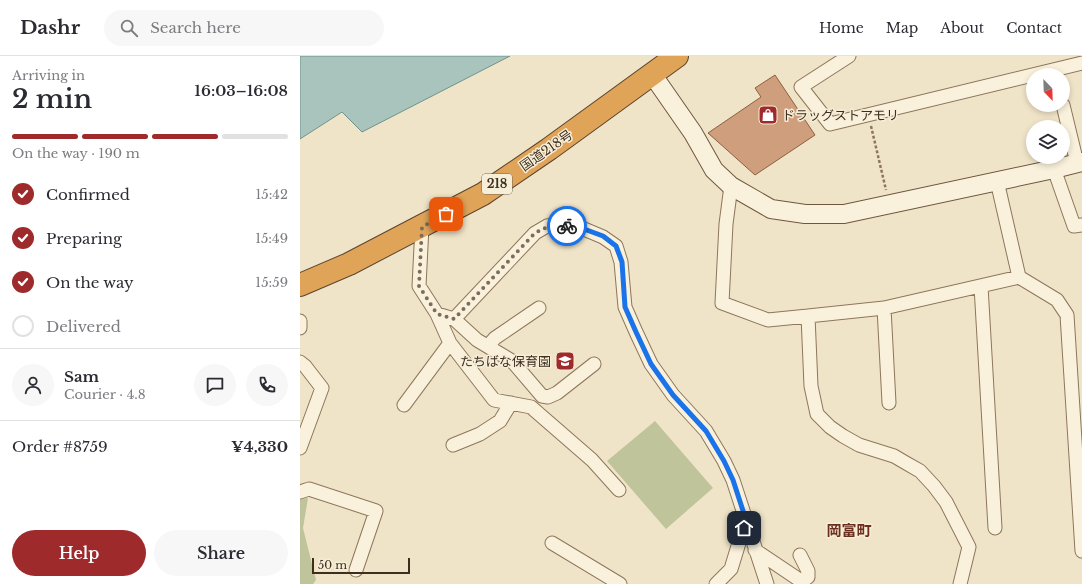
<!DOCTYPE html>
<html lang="en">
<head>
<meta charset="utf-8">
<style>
  :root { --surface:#fff; --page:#f7f7f7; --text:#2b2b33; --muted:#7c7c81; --line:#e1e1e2; --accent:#9e2a2b }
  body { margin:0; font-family:"Libre Baskerville","Noto Sans JP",serif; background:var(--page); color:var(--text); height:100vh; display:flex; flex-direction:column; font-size:15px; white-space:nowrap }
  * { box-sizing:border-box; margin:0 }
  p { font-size:13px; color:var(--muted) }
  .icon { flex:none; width:22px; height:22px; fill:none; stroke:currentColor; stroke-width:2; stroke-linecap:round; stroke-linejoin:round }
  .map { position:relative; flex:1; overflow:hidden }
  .sheet { display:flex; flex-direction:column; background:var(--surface); width:300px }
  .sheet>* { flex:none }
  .needle { width:26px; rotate:157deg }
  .tools { position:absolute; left:726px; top:12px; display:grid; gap:8px }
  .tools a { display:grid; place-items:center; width:44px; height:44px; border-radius:50%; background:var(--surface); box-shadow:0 2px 6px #0003; font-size:20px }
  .scale { position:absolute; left:12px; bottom:10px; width:98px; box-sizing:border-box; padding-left:4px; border:2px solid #3d2e20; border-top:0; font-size:11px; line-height:14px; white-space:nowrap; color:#3d2e20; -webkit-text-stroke:3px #f7eed8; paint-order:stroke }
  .pin { position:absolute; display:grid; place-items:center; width:34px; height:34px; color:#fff; margin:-17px; border-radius:8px; box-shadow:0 2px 6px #0006 }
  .courier { position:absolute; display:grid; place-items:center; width:40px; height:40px; margin:-20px; border:3px solid #1a73e8; border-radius:50%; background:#fff; color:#222; box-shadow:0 1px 5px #0007 }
  .overview em { font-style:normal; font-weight:600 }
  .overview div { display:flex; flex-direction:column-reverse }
  .overview { display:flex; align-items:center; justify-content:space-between; height:68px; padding:0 12px }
  h1 { font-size:26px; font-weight:600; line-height:30px }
  .bar { display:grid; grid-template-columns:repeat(4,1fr); gap:6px 4px; align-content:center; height:48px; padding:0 12px }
  .bar i { height:5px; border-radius:3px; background:var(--line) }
  .bar .active { background:var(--accent) }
  .bar p { grid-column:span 4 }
  .line { display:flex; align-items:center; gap:10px; padding:0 12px; border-top:1px solid var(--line) }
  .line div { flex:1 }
  .round { display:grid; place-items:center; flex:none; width:42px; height:42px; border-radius:21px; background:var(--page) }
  ol { padding:0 12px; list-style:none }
  li { display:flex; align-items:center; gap:12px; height:44px }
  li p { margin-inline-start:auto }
  li .icon { padding:4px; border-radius:50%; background:var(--accent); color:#fff; stroke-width:4 }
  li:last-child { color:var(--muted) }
  li i { width:22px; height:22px; border:2px solid var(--line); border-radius:50% }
  .cta { display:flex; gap:8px; margin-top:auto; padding:8px 12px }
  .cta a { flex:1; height:46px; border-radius:24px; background:var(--accent); color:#fff; font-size:16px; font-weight:600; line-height:46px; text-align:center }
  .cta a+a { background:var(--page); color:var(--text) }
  header { display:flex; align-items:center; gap:24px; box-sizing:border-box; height:56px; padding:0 20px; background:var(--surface); border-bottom:1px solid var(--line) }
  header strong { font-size:19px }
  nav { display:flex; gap:22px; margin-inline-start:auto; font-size:14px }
  .search { width:280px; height:36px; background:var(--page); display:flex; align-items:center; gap:10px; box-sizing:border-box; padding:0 14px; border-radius:22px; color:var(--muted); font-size:15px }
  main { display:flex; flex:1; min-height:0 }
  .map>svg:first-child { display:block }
  .cemetery { fill:#bfc49a }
  .water { fill:#a9c4bc; stroke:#6f938a }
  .building { fill:#cf9f7d; stroke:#8d5f41 }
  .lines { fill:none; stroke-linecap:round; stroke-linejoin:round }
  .street-casing { stroke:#8d765c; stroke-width:15 }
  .secondary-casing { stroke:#6f573f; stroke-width:20 }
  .highway-casing { stroke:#5b4430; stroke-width:24 }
  .path { stroke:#8d765c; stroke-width:2.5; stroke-dasharray:3 2; stroke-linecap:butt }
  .street { stroke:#faf1dc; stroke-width:13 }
  .secondary { stroke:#faf1dc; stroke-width:18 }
  .highway { stroke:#e0a458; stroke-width:22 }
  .done { stroke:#7c6e5b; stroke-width:4; stroke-dasharray:0 7.2 }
  .route { stroke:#1a73e8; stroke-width:5 }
  .labels { text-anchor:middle; stroke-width:3; stroke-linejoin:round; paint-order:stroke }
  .shield { fill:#f7eed8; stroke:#756857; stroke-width:1 }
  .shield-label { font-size:12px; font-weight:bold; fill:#3d2e20 }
  .poi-label { font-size:13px; fill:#3d2e20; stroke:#f7eed8; text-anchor:start }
  .street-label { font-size:13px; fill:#3d2e20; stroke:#f7eed8 }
  .quarter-label { font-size:15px; font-weight:bold; fill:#6b2e1e; stroke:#f7eed8 }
</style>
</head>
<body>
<header>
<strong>Dashr</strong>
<div class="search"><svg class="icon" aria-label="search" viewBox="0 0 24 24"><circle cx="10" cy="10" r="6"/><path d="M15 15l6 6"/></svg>Search here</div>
<nav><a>Home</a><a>Map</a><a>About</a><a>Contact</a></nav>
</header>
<main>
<section class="sheet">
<div class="overview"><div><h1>2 min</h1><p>Arriving in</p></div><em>16:03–16:08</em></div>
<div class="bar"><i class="active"></i><i class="active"></i><i class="active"></i><i></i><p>On the way · 190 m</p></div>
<ol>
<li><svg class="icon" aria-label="check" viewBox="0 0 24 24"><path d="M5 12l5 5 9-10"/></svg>Confirmed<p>15:42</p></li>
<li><svg class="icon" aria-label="check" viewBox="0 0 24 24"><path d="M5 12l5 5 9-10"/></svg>Preparing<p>15:49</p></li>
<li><svg class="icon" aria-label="check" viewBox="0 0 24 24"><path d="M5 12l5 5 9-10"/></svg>On the way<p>15:59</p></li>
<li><i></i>Delivered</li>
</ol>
<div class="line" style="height:72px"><a class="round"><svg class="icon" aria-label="person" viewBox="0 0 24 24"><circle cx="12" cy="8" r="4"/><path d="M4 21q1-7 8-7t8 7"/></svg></a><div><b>Sam</b><p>Courier · 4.8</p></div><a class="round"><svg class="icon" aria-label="chat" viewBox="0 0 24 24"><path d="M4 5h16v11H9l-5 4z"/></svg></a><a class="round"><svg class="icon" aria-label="phone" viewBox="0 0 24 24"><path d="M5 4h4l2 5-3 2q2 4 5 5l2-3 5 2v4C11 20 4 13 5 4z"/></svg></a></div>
<div class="line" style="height:52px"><div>Order #8759</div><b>¥4,330</b></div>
<div class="cta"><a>Help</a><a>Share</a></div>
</section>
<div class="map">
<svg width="782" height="528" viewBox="0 0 782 528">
  <rect width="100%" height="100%" fill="#f0e4c8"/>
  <path class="cemetery" d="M355,365L413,432L366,473L307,405Z
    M8,442L3,472L16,524L13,528H0V443Z"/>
  <path class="water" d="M0,0H210L62,76L42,56L0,83Z"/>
  <path class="building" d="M475,19L515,79L455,119L408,77L461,41L455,32Z"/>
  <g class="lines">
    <g class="street-casing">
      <path id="street" d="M549,0L501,31L530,68L782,7
        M763,49L777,107
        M754,113L774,170L782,169
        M697,125L719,221L757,244L767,259L782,495
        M431,130L426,168L422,247L468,264L508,260L511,330L517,358L530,371L543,380L559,389L594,400L606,407L620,415L634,430L646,446L669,491L660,528
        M122,171L119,230L137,258L154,263L235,177L247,170L260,168L284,173L303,181L316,190L321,206L325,251L336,276L351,308L373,339L406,375L424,405L433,424L467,528
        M681,230L695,472
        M584,252L589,347
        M137,258L150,287L194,344L231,351L292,404L319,434
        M508,260L584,252L719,221
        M154,263L177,284L212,305L242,340L248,341L257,337L294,308
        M0,265V272
        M188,290L195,282L239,252
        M0,306L5,310L22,332L0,392
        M104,349L150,287
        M153,389L180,378L200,365L211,347
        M0,436L9,433L76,455L56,514
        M252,487L320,528
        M455,494L498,523L504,524L508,521V515L500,499
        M416,528L431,513L446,464"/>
    </g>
    <g class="secondary-casing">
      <path id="secondary" d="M352,18L393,77L414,114L431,130L471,153L505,158H544L754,113L782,106"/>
    </g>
    <g class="highway-casing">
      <path id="highway" d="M0,229L49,208L183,138L249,93L377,0"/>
    </g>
    <path class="path" d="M571,70L586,134"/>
    <use href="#street" class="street"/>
    <use href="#secondary" class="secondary"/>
    <use href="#highway" class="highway"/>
  </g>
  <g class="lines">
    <path class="done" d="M146,158L122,171L119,230L137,258L154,263L235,177C246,171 255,167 267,170"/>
    <path class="route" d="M267,170L284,173L303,180L316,190L322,206L325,251L336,276L351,308L373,339L406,375L424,405L433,424L446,464L444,472"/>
  </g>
  <defs>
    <g id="shop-square" transform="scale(1)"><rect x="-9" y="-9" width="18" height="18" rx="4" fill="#9e2a2b" stroke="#f7eed8"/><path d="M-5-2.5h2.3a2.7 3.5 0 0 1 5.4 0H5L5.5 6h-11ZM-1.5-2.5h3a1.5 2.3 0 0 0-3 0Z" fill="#fff"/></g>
    <g id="school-square" transform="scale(1)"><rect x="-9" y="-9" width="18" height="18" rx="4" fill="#9e2a2b" stroke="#f7eed8"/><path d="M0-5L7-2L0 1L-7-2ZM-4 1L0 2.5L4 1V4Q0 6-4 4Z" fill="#fff"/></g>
  </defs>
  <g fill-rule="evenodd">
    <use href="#shop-square" x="468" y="59"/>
    <use href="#school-square" x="265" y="305"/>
  </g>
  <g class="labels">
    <rect class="shield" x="182" y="118" width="30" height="20" rx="3"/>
    <g class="shield-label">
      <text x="197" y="132">218</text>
    </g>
    <g class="poi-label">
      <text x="482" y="64">ドラッグストアモリ</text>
      <text x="251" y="310" text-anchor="end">たちばな保育園</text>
    </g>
    <g class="street-label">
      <text transform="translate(246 94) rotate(-35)" y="5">国道218号</text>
    </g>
    <g class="quarter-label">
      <text x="549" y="480">岡富町</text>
    </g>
  </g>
</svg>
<div class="tools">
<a><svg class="needle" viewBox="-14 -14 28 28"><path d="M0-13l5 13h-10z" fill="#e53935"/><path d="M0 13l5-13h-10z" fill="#7c7c81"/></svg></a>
<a><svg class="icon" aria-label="layers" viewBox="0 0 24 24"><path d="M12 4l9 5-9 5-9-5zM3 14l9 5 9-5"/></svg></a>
</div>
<div class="scale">50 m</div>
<div class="pin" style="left:146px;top:158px;background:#ea580c"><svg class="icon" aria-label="bag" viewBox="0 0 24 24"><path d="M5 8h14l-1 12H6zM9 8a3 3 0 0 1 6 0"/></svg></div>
<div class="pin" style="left:444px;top:472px;background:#1f2937"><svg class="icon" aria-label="home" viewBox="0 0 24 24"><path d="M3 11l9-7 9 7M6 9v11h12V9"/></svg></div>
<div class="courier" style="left:267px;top:170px"><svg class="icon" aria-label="bike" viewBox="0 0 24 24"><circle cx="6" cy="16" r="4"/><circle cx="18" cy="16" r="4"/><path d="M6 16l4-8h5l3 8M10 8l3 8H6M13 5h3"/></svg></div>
</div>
</main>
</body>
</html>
